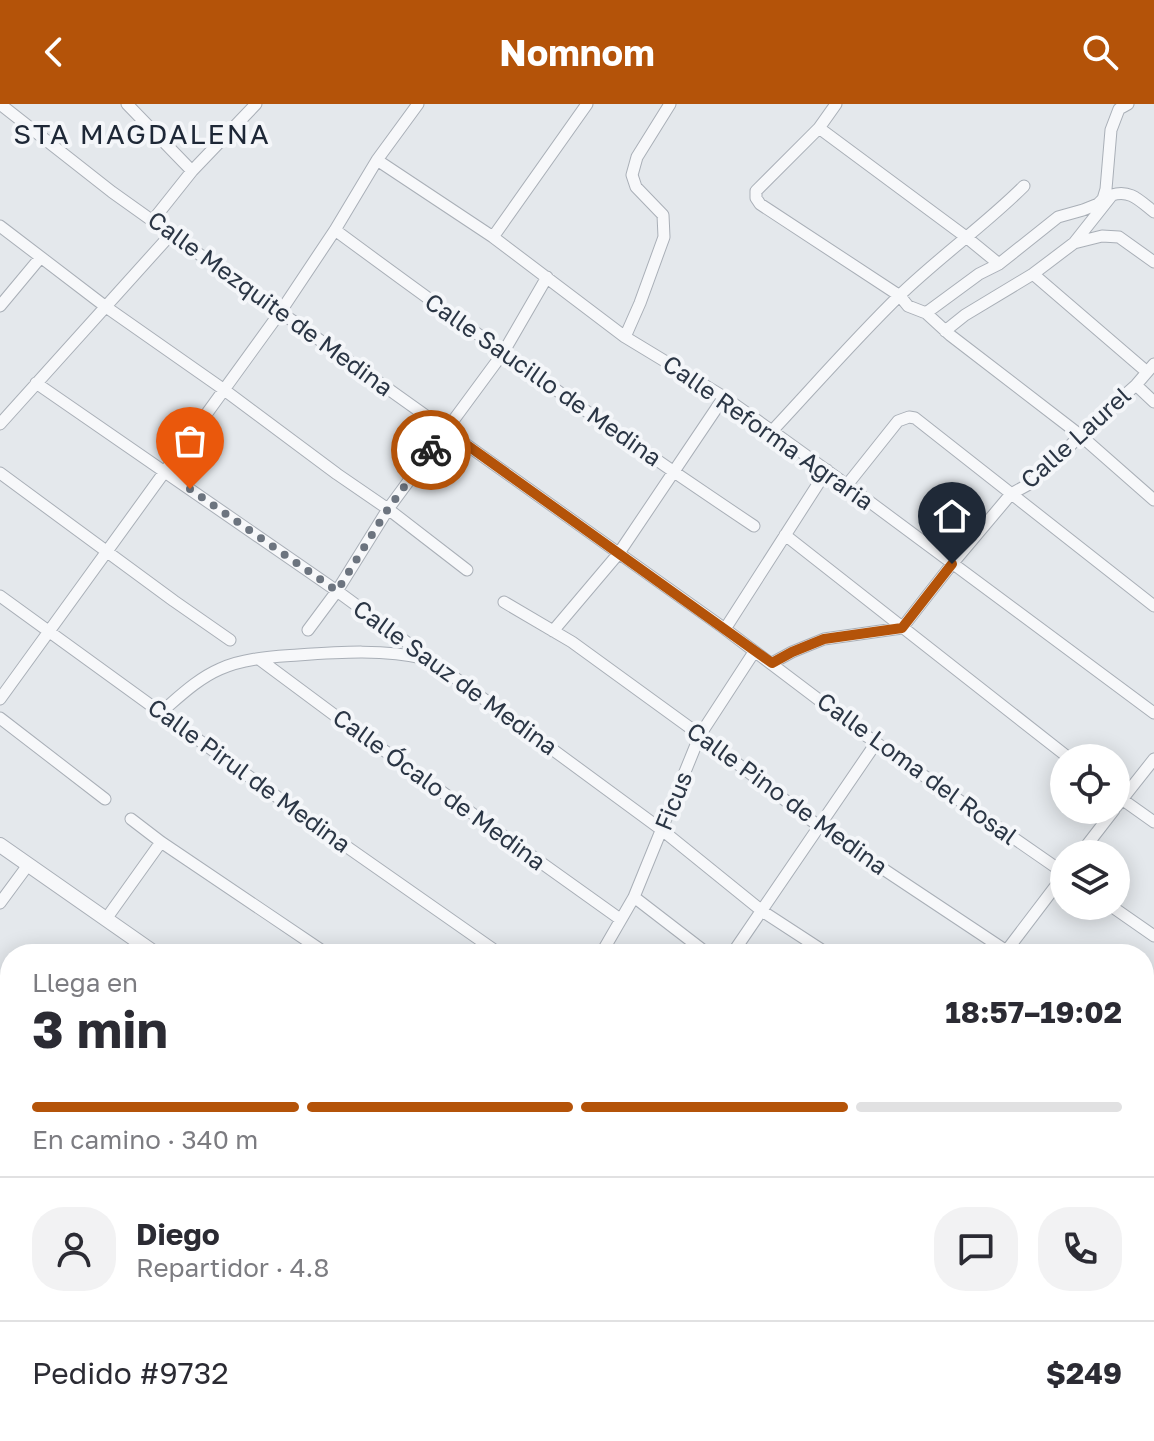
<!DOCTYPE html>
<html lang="es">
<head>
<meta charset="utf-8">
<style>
  :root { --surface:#fff; --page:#f2f2f3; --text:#2b2b33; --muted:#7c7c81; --line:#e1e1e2; --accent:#b45309 }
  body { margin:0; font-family:"Golos Text",sans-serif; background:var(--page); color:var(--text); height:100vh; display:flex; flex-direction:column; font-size:30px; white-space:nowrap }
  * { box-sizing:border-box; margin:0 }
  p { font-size:26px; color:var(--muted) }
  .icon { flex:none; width:44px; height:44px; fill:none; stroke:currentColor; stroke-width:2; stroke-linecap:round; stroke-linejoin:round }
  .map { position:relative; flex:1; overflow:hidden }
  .sheet { position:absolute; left:0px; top:840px; width:1154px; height:498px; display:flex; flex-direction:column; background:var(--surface); border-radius:32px 32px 0 0; box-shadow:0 4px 20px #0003 }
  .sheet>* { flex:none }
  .controls { position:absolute; left:1050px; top:640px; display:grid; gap:16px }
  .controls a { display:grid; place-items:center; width:80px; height:80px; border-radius:50%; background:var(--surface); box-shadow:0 4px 20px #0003; font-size:40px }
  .pin { position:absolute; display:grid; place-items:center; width:68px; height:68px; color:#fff; margin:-82px -34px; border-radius:50% 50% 50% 0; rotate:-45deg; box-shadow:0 0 8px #0007 }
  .pin .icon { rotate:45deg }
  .courier { position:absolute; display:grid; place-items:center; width:80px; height:80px; margin:-40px; border:6px solid #b45309; border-radius:50%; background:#fff; color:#222; box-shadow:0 2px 10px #0007 }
  .head em { font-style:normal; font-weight:700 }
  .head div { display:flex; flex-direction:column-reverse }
  .head { display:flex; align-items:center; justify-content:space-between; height:136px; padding:0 32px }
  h1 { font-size:52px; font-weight:700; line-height:60px }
  .bar { display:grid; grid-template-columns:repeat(4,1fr); gap:12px 8px; align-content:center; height:96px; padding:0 32px }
  .bar i { height:10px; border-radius:6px; background:var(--line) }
  .bar .selected { background:var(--accent) }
  .bar p { grid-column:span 4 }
  .line { display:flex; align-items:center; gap:20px; padding:0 32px; border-top:2px solid var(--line) }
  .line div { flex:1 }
  .round { display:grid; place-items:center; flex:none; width:84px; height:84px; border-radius:32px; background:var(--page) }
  header { display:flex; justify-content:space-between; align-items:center; height:104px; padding:0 32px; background:var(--accent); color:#fff; font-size:36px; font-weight:700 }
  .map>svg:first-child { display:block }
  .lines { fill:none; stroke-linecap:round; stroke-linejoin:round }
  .minor-casing { stroke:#a9afb7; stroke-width:13 }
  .tertiary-casing { stroke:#a9afb7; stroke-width:16 }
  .minor { stroke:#f7f8fa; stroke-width:11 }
  .tertiary { stroke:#f7f8fa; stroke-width:14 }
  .done { stroke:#6c747f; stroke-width:8; stroke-dasharray:0 14.4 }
  .route { stroke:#b45309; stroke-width:10 }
  .labels { text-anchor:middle; stroke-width:8; stroke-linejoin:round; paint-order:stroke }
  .street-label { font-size:24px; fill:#2b3645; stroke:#f4f6f9 }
  .quarter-label { font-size:28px; letter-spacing:2px; fill:#1d2736; stroke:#f4f6f9 }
</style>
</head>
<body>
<header><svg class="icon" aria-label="back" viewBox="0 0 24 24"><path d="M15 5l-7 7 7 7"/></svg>Nomnom<svg class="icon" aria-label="search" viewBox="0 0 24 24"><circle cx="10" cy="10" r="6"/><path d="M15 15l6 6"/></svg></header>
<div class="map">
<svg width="1154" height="1337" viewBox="0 0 1154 1337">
  <rect width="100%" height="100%" fill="#e4e8ec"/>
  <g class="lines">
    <g class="minor-casing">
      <path id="minor" d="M0,0L112,88L725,525L868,633L1064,769
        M127,0L192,67
        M836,0L819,24L756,87V94L760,100L900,192L908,202L926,209L979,170L999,160L1058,113L1083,106L1098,100L1103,95L1106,85L1111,26L1119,5L1128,0
        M819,24L966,133L999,160
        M377,56L493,133L625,233L724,293L772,327L847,381L1154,609
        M153,116L192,67L256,0
        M0,122L106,203L223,285L337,370L388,405L467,466
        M335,126C473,228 612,327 754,422
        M493,133L587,0
        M1074,139L1112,91C1130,85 1140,97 1154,108
        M1033,170L1147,268
        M0,202L40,154
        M926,209L950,231L1080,331L1154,396
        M945,227L965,211L1033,170L1074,139L1102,132L1119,133L1154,158
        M625,233L640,199L664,133L663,111L636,83L632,71L637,53L670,0
        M36,279L337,487L662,726L762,807L828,850
        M1136,281L1154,298
        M0,320L172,129
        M772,327C814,282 855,235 899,192C939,153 985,121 1024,82
        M0,369L174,497L230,536
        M847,381L898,317L909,313L915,314L1154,502
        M785,431L1069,654
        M0,492L320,724L500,850
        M504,498L572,538L700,631L820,723L1011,850
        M725,525L827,366
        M308,526L337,487L388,405L503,249L547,173
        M553,527L619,449L724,293
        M259,555L333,610L620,815
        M772,559L792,548L824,535L902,524L952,460L1011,390L1031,379L1058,355L1080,331L1136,281L1154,260
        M0,595L281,207L335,126L377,56L418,0
        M160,609C179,593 197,575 220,565C244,554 272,553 298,551C341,548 384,545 427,555
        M0,614L105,695
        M1116,691L1154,718
        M1116,703L1154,655
        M131,715L161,738L327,850
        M1080,750L1114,706
        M634,793L708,850
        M0,799L28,761
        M1111,802L1154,832
        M106,815L161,738
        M601,850L634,793L700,631L754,548
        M732,850L876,639
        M1004,850L1064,771
        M0,927L10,934
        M1144,941L1154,947
        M1144,983L1154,970
        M1144,1006L1154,1013
        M0,1018L10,1024
        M0,1056L10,1041
        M0,1097L10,1100
        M1144,1123L1154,1130
        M0,1229L10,1237
        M1144,1237L1154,1244
        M75,1328L87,1337
        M215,1328L227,1337
        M385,1328L398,1337
        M590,1328L602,1337
        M1056,1328L1068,1337
        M9,1337L19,1328
        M646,1337L653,1328"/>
    </g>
    <g class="tertiary-casing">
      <path id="tertiary" d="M0,741L156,850
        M827,1328L840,1337"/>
    </g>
    <use href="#minor" class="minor"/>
    <use href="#tertiary" class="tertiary"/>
  </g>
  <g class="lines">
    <path class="done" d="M190,385L337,487L388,405L431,346"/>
    <path class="route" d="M431,346L446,326L772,559L792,548L824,535L902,524L952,460"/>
  </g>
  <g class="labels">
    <g class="street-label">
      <text transform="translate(270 200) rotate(36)" y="8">Calle Mezquite de Medina</text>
      <text transform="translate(543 276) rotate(35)" y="8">Calle Saucillo de Medina</text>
      <text transform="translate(768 329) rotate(35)" y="8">Calle Reforma Agraria</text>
      <text transform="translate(1076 334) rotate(-42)" y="8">Calle Laurel</text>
      <text transform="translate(455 574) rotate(36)" y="8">Calle Sauz de Medina</text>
      <text transform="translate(917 665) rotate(36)" y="8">Calle Loma del Rosal</text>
      <text transform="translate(249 672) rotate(36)" y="8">Calle Pirul de Medina</text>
      <text transform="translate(439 686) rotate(36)" y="8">Calle Ócalo de Medina</text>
      <text transform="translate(787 695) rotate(36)" y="8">Calle Pino de Medina</text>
      <text transform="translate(674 697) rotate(-68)" y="8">Ficus</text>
    </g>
    <g class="quarter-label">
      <text x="142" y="40">STA MAGDALENA</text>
    </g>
  </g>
</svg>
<div class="controls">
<a><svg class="icon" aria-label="locate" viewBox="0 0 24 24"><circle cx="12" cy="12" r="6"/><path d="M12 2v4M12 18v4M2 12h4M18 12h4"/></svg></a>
<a><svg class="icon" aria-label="layers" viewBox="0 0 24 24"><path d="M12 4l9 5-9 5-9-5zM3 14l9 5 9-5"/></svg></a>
</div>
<div class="pin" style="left:190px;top:385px;background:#ea580c"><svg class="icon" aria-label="bag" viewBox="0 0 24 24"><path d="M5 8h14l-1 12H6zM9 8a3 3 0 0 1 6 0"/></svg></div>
<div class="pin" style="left:952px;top:460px;background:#1f2937"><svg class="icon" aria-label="home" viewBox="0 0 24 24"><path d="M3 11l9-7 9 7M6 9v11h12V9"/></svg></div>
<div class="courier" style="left:431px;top:346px"><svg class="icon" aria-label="bike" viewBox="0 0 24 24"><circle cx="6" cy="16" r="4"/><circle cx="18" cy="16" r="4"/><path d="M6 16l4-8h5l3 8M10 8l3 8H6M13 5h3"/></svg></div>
<section class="sheet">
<div class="head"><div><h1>3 min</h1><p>Llega en</p></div><em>18:57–19:02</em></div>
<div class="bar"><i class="selected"></i><i class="selected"></i><i class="selected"></i><i></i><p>En camino · 340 m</p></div>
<div class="line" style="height:144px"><a class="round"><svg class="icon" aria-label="person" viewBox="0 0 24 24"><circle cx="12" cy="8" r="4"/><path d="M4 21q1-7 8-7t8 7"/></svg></a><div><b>Diego</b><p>Repartidor · 4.8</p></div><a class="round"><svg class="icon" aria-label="chat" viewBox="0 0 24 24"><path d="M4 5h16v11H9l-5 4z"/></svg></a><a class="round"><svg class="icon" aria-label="phone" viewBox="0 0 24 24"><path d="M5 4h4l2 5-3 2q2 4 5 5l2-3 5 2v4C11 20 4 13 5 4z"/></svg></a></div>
<div class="line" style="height:104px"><div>Pedido #9732</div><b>$249</b></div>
</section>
</div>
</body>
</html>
